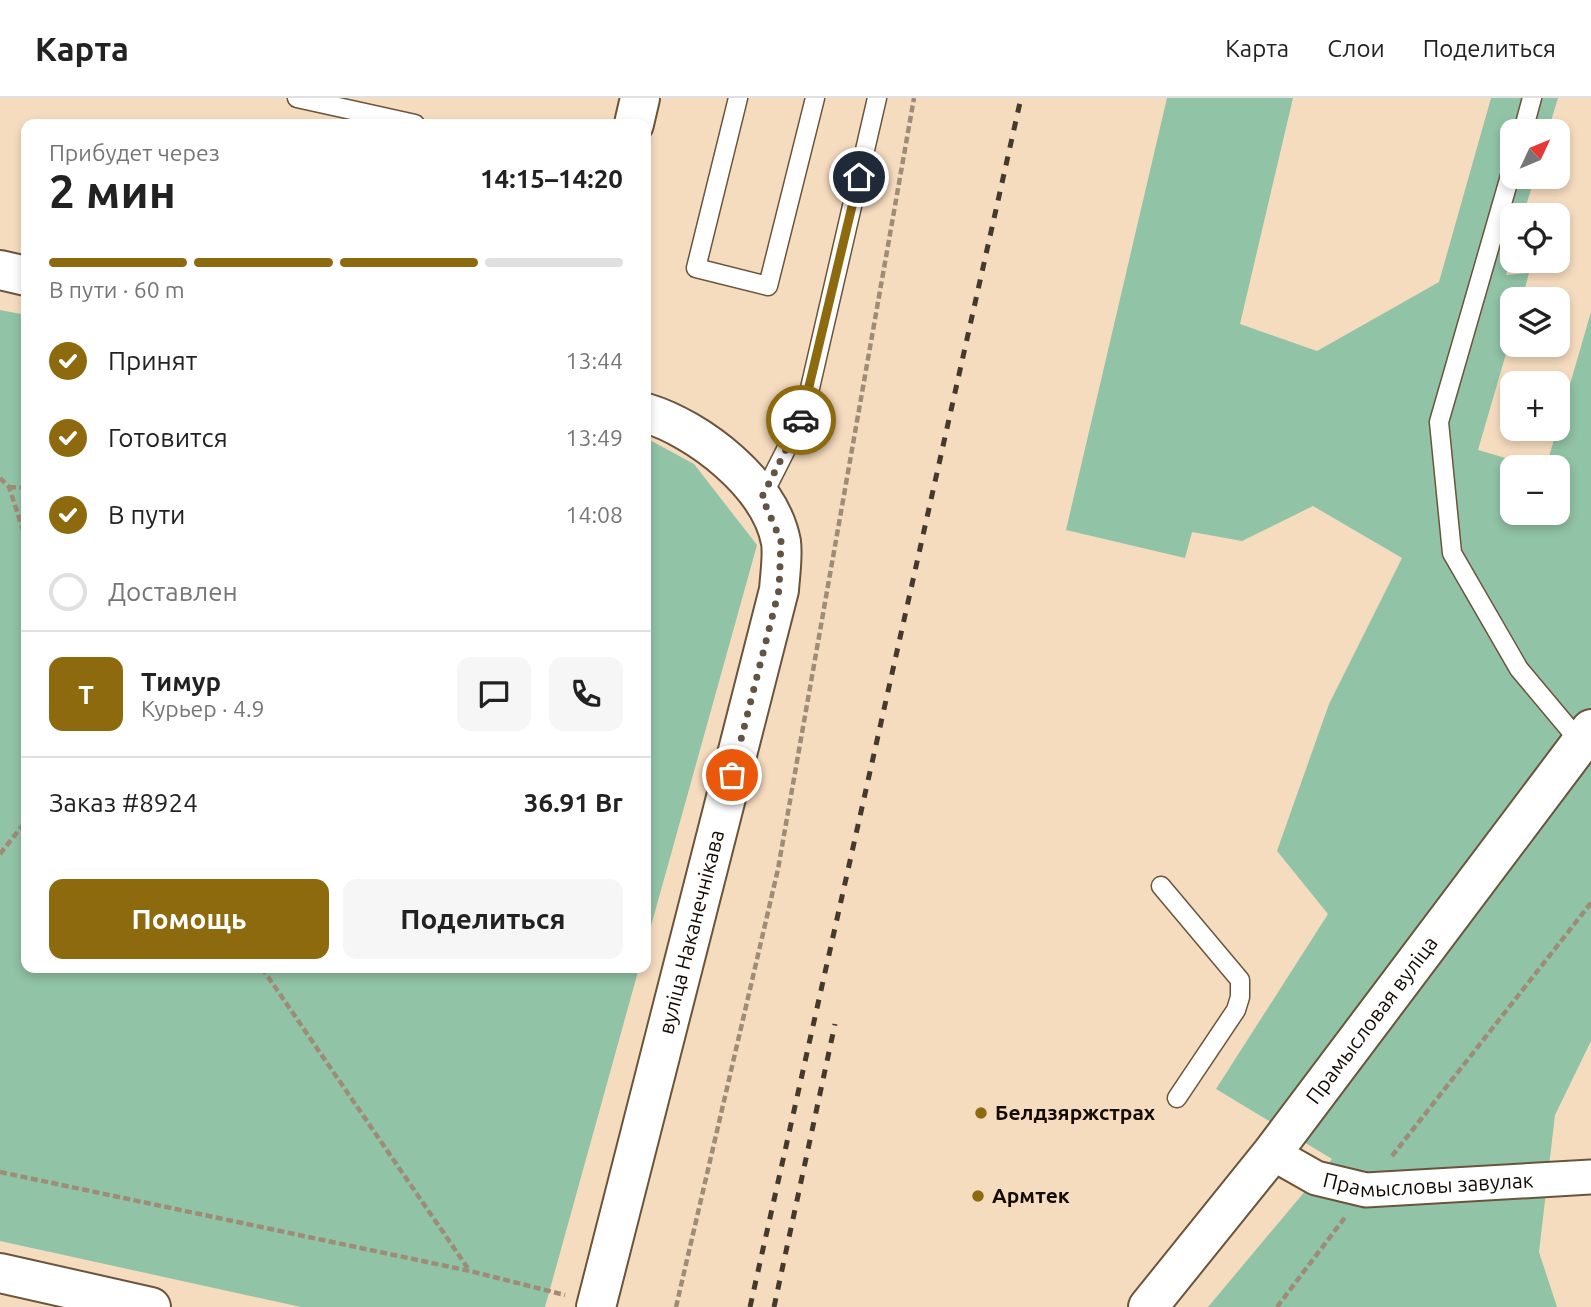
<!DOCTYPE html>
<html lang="ru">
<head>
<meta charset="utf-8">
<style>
  :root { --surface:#fff; --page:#f6f6f6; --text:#222; --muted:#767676; --line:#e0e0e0; --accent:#8e6a0e }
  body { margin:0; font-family:Ubuntu,sans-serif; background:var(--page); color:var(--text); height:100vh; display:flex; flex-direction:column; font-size:26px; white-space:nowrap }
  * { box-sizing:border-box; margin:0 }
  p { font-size:23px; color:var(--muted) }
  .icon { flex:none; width:38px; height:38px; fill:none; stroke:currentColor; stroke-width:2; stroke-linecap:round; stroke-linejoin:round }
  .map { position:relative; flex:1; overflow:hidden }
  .side { position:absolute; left:21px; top:21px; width:630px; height:854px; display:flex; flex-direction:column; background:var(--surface); border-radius:14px; box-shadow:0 4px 10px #0003 }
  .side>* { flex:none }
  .needle { width:46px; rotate:46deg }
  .buttons { position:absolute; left:1500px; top:21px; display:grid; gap:14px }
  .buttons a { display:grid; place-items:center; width:70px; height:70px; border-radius:14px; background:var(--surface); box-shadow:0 4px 10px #0003; font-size:35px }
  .pin { position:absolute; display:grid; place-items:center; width:60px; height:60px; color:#fff; margin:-30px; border:4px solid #fff; border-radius:50%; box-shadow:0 2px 7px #0007 }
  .courier { position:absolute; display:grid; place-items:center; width:70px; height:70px; margin:-35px; border:5px solid #8e6a0e; border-radius:50%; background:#fff; color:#222; box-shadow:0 2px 9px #0007 }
  .overview em { font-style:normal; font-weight:600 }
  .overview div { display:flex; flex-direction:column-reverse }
  .overview { display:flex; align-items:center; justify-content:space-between; height:119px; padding:0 28px }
  h1 { font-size:46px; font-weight:600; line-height:52px }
  .bar { display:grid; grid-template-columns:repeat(4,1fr); gap:10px 7px; align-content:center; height:84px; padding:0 28px }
  .bar i { height:9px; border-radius:5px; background:var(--line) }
  .bar .selected { background:var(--accent) }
  .bar p { grid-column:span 4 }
  .line { display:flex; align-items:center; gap:18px; padding:0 28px; border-top:2px solid var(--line) }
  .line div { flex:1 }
  .round { display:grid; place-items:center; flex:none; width:74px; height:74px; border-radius:14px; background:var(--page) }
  ol { padding:0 28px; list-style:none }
  li { display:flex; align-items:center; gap:21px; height:77px }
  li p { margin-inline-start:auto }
  li .icon { padding:7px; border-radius:50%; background:var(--accent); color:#fff; stroke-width:4 }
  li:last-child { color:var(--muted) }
  li i { width:38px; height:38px; border:4px solid var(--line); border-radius:50% }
  .primary-button { display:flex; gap:14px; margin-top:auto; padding:14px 28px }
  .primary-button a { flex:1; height:80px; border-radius:14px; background:var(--accent); color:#fff; font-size:28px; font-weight:600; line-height:80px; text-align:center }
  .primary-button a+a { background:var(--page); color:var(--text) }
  header { display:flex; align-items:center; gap:42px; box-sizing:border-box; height:98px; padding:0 35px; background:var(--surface); border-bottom:2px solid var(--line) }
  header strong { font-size:33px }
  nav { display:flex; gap:38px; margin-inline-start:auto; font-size:24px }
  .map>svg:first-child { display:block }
  .green { fill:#91c3a6 }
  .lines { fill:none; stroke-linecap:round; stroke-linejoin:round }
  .lane-casing { stroke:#6a543b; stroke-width:21 }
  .street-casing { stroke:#6a543b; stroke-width:37 }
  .secondary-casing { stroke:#6a543b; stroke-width:42 }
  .path { stroke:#9f8c77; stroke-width:4.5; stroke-dasharray:7 3.5; stroke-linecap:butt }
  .lane { stroke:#fff; stroke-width:18 }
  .street { stroke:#fff; stroke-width:33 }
  .secondary { stroke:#fff; stroke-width:38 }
  .rail { stroke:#45392d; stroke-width:5; stroke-dasharray:9 9; stroke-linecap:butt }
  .done { stroke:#625445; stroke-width:7; stroke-dasharray:0 12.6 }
  .route { stroke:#8e6a0e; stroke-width:9 }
  .poi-dot { fill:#8e6a0e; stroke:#f6dcbf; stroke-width:2.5 }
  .labels { text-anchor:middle; stroke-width:5; stroke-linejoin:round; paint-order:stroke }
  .street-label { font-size:21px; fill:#120a03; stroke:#f6dcbf }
  .poi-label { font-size:21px; font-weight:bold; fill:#120a03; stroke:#f6dcbf; text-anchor:start }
</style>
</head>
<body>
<header>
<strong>Карта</strong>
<nav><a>Карта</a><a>Слои</a><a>Поделиться</a></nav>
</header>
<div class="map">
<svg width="1591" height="1209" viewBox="0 0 1591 1209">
  <rect width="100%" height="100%" fill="#f6dcbf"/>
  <path class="green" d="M1167,0H1293L1240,226L1317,253L1439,184L1491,0H1558L1548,33H1512V79H1535L1523,117H1512V156L1506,177L1529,175L1522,201H1512V235L1478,352L1536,369H1512V415H1558V369H1546L1591,214V943L1555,1017L1539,1154L1557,1209H1208L1332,1061L1216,991L1328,816L1277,753L1329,606L1402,460L1313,408L1242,443L1192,434L1185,460L1066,432Z
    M0,212L26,217V870H639L545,1209H301L0,1143Z
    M646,340L694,366L757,447L646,846Z"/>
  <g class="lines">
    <g class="lane-casing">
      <path id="lane" d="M297,0L415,26
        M738,0L696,170L768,188L815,0
        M1523,33L1532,0
        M1512,71L1439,324L1452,455L1519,571L1581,645
        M762,399L804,316L877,0
        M1161,788L1240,882V899L1236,912L1177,1000"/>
    </g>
    <g class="street-casing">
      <g id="street">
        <path id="s1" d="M1272,1055L1316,1080L1366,1092L1591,1079"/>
      </g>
    </g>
    <g class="secondary-casing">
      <g id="secondary">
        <path d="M634,26L640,0"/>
        <path d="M0,172L26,178"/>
        <path d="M0,1175L151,1209"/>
        <path id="s2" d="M596,1209L779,492C780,477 783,458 781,444C770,386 699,331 646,315"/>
        <path id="s3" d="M1148,1209L1272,1055L1591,631"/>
      </g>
    </g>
    <path class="path" d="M0,380L9,389L26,441
      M9,389L26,390
      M0,756L26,723
      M262,870L469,1172
      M1392,1058L1591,805
      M0,1074L470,1173L565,1197
      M676,1209L778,771L914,0
      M1277,1209L1346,1118"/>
    <use href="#lane" class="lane"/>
    <use href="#street" class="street"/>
    <use href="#secondary" class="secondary"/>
    <path class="rail" d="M750,1209L1021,0
      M774,1209L835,926"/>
  </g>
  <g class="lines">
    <path class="done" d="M732,677L779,492L781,443L762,399L801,322"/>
    <path class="route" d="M801,322L859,79"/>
  </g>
  <g class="poi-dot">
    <circle cx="981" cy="1015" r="7"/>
    <circle cx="978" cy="1098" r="7"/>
  </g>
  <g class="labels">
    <g class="street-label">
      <text dy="7" stroke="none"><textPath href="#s2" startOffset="387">вуліца Наканечнікава</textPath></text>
      <text dy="7" stroke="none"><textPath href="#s3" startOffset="364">Прамысловая вуліца</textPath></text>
      <text dy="7" stroke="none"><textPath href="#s1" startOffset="164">Прамысловы завулак</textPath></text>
    </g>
    <g class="poi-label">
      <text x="995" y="1022">Белдзяржстрах</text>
      <text x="992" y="1105">Армтек</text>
    </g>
  </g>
</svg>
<div class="buttons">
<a><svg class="needle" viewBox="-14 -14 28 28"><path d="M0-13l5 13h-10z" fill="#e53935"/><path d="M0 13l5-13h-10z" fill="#767676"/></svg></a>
<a><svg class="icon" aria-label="locate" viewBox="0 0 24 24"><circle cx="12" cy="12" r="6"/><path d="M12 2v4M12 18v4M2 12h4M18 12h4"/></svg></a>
<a><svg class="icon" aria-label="layers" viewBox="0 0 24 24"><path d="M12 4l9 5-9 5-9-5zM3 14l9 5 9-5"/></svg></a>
<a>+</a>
<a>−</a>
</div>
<div class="pin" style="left:732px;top:677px;background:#ea580c"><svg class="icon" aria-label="bag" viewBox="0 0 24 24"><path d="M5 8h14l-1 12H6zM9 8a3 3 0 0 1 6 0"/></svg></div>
<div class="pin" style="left:859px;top:79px;background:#1f2937"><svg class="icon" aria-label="home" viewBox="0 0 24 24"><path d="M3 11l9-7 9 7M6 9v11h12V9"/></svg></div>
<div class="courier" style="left:801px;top:322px"><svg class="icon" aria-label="car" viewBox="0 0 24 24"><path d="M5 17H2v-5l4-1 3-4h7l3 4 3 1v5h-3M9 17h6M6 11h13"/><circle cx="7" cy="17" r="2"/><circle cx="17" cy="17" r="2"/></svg></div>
<section class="side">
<div class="overview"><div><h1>2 мин</h1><p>Прибудет через</p></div><em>14:15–14:20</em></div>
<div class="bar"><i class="selected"></i><i class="selected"></i><i class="selected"></i><i></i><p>В пути · 60 m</p></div>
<ol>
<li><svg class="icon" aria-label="check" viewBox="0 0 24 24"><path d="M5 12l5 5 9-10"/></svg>Принят<p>13:44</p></li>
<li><svg class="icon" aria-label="check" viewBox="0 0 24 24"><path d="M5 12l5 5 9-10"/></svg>Готовится<p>13:49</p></li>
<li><svg class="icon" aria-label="check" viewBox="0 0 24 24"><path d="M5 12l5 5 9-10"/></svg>В пути<p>14:08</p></li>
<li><i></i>Доставлен</li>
</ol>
<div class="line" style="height:126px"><b class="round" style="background:var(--accent);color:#fff">Т</b><div><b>Тимур</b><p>Курьер · 4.9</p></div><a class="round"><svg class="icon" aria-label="chat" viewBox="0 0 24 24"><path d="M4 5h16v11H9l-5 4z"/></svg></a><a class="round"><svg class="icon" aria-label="phone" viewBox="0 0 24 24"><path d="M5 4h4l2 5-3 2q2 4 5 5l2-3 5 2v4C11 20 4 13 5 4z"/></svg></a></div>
<div class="line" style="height:91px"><div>Заказ #8924</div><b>36.91 Br</b></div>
<div class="primary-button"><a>Помощь</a><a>Поделиться</a></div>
</section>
</div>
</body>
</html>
